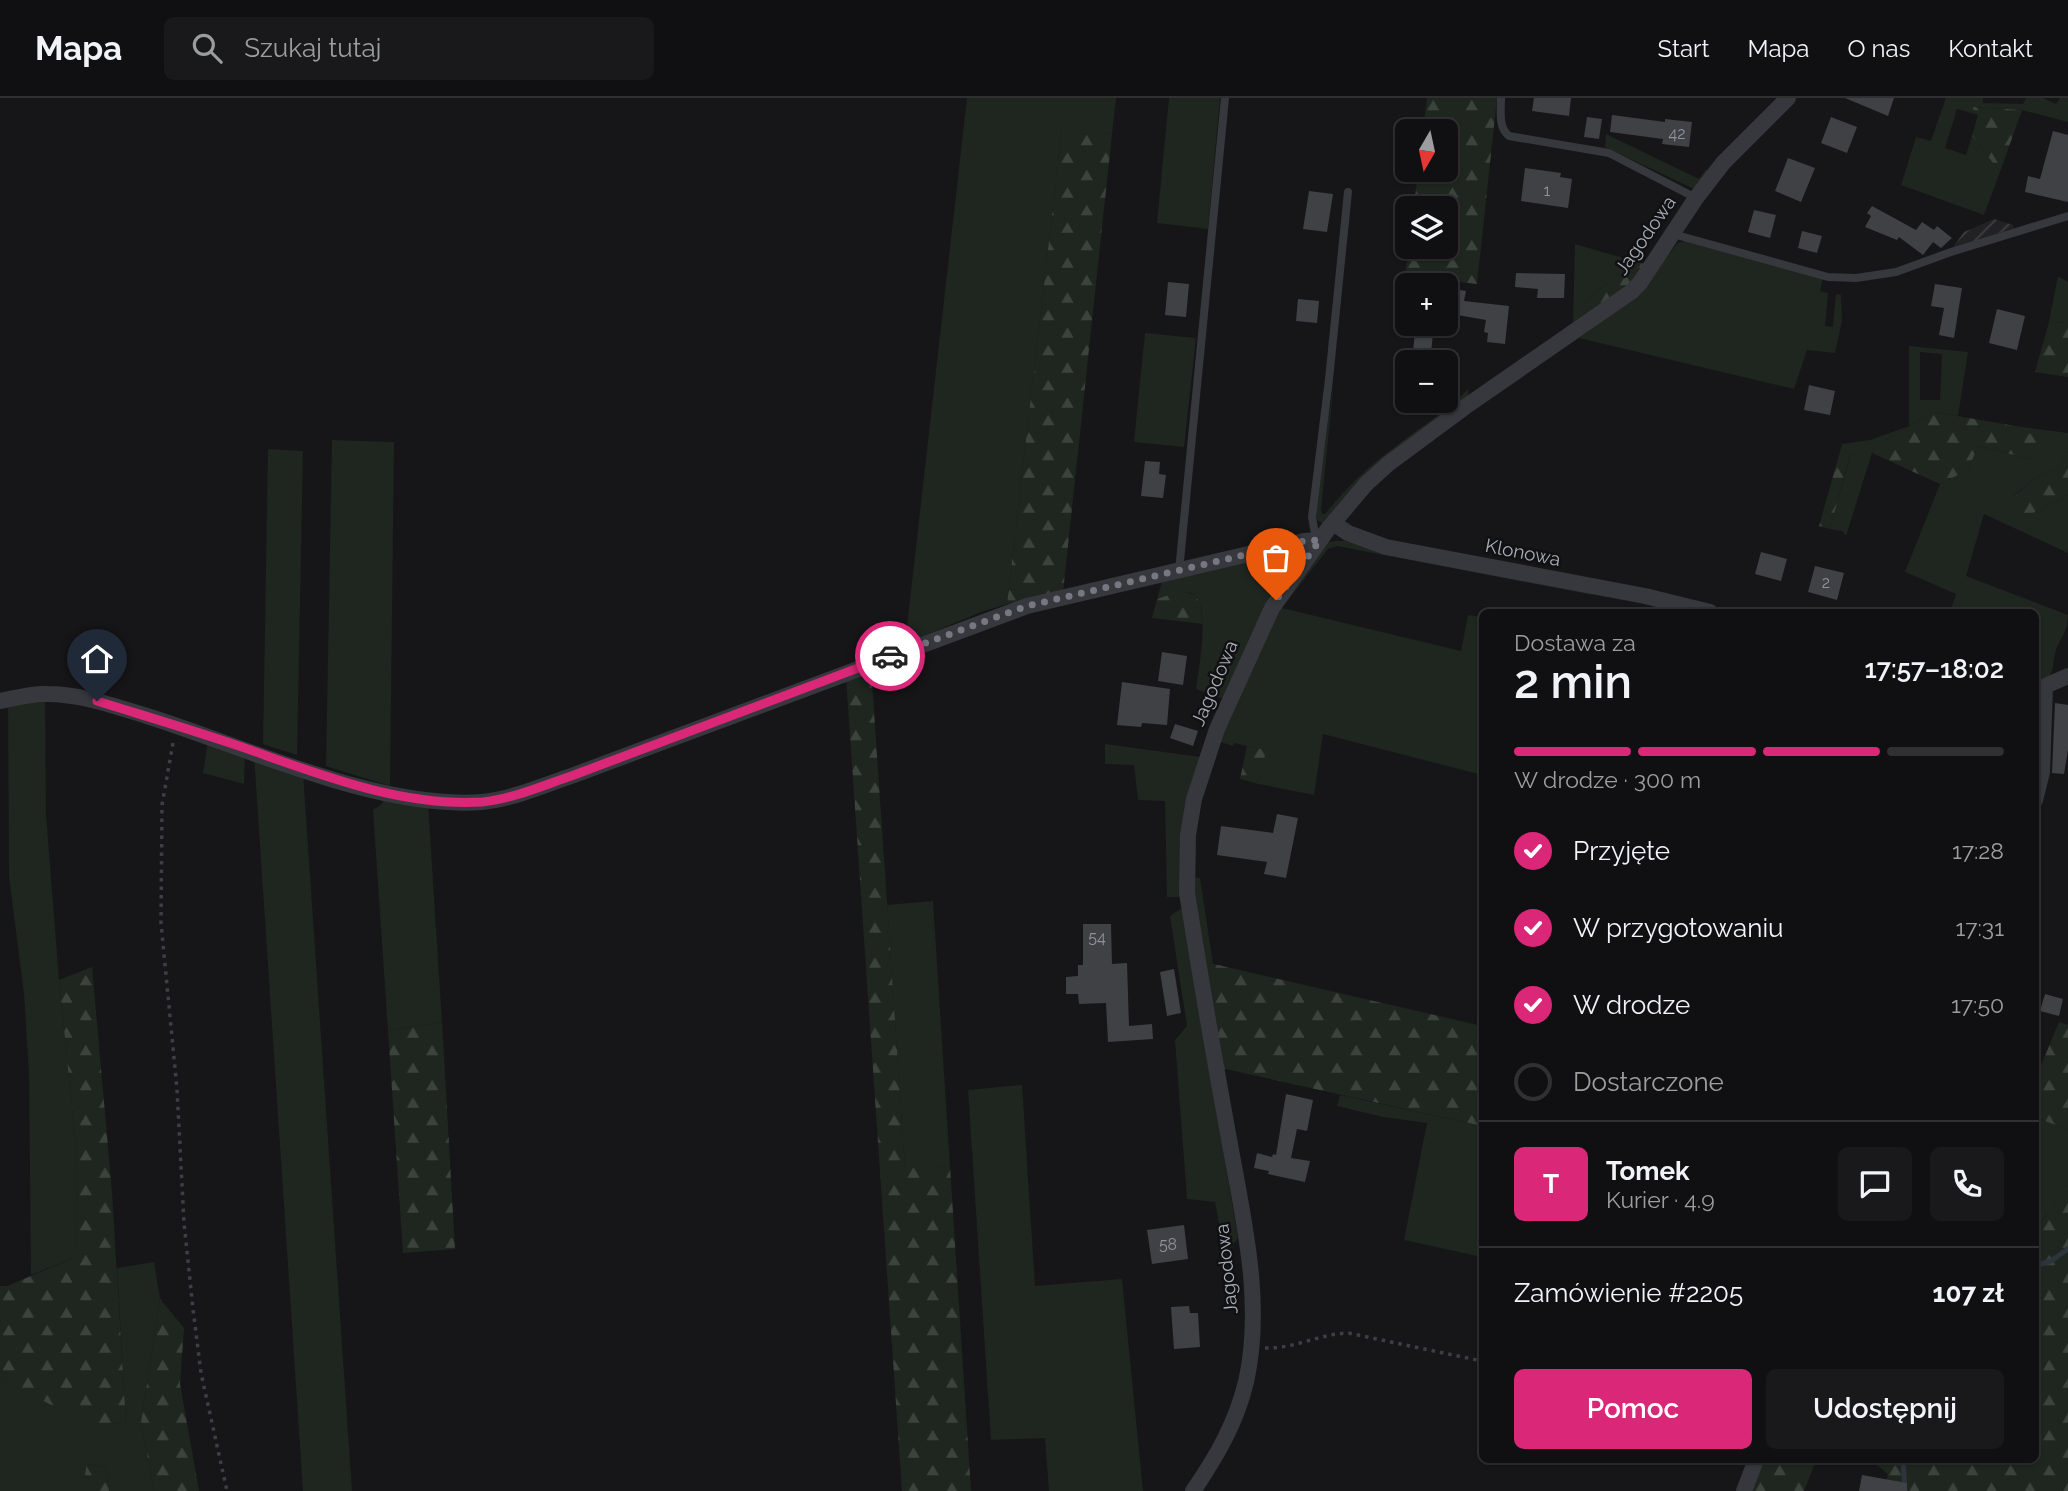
<!DOCTYPE html>
<html lang="pl">
<head>
<meta charset="utf-8">
<style>
  :root { --surface:#101012; --page:#19191b; --text:#f1f3f6; --muted:#9c9d9f; --line:#303032; --accent:#db2777 }
  body { margin:0; font-family:Raleway,sans-serif; background:var(--page); color:var(--text); height:100vh; display:flex; flex-direction:column; font-size:26px; white-space:nowrap }
  * { box-sizing:border-box; margin:0 }
  p { font-size:23px; color:var(--muted) }
  .icon { flex:none; width:38px; height:38px; fill:none; stroke:currentColor; stroke-width:2; stroke-linecap:round; stroke-linejoin:round }
  .map { position:relative; flex:1; overflow:hidden }
  .drawer { position:absolute; left:1479px; top:511px; width:560px; height:854px; display:flex; flex-direction:column; background:var(--surface); border-radius:10px; box-shadow:0 2px 5px #0004,0 0 0 2px var(--line) }
  .drawer>* { flex:none }
  .needle { width:46px; rotate:189deg }
  .tools { position:absolute; left:1395px; top:21px; display:grid; gap:14px }
  .tools a { display:grid; place-items:center; width:63px; height:63px; border-radius:10px; background:var(--surface); box-shadow:0 2px 5px #0004,0 0 0 2px var(--line); font-size:35px }
  .pin { position:absolute; display:grid; place-items:center; width:60px; height:60px; color:#fff; margin:-72px -30px; border-radius:50% 50% 50% 0; rotate:-45deg; box-shadow:0 0 7px #0007 }
  .pin .icon { rotate:45deg }
  .courier { position:absolute; display:grid; place-items:center; width:70px; height:70px; margin:-35px; border:5px solid #db2777; border-radius:50%; background:#fff; color:#222; box-shadow:0 2px 9px #0007 }
  .summary em { font-style:normal; font-weight:600 }
  .summary div { display:flex; flex-direction:column-reverse }
  .summary { display:flex; align-items:center; justify-content:space-between; height:119px; padding:0 35px }
  h1 { font-size:46px; font-weight:600; line-height:52px }
  .bar { display:grid; grid-template-columns:repeat(4,1fr); gap:10px 7px; align-content:center; height:84px; padding:0 35px }
  .bar i { height:9px; border-radius:5px; background:var(--line) }
  .bar .current { background:var(--accent) }
  .bar p { grid-column:span 4 }
  .line { display:flex; align-items:center; gap:18px; padding:0 35px; border-top:2px solid var(--line) }
  .line div { flex:1 }
  .round { display:grid; place-items:center; flex:none; width:74px; height:74px; border-radius:10px; background:var(--page) }
  ol { padding:0 35px; list-style:none }
  li { display:flex; align-items:center; gap:21px; height:77px }
  li p { margin-inline-start:auto }
  li .icon { padding:7px; border-radius:50%; background:var(--accent); color:#fff; stroke-width:4 }
  li:last-child { color:var(--muted) }
  li i { width:38px; height:38px; border:4px solid var(--line); border-radius:50% }
  .button { display:flex; gap:14px; margin-top:auto; padding:14px 35px }
  .button a { flex:1; height:80px; border-radius:10px; background:var(--accent); color:#fff; font-size:28px; font-weight:600; line-height:80px; text-align:center }
  .button a+a { background:var(--page); color:var(--text) }
  header { display:flex; align-items:center; gap:42px; box-sizing:border-box; height:98px; padding:0 35px; background:var(--surface); border-bottom:2px solid var(--line) }
  header strong { font-size:33px }
  nav { display:flex; gap:38px; margin-inline-start:auto; font-size:24px }
  .search { width:490px; height:63px; background:var(--page); display:flex; align-items:center; gap:18px; box-sizing:border-box; padding:0 24px; border-radius:10px; color:var(--muted); font-size:26px }
  .map>svg:first-child { display:block }
  .industrial { fill:url(#industrial-furrows) }
  .green { fill:#1e261f; fill-rule:evenodd }
  .forest { fill:url(#forest-firs) }
  .lines { fill:none; stroke-linecap:round; stroke-linejoin:round }
  .stream { stroke:#2c353c; stroke-width:5 }
  .building { fill:#404145 }
  .path { stroke:#3d3f44; stroke-width:3.5; stroke-dasharray:3.5 5; stroke-linecap:butt }
  .service { stroke:#37383d; stroke-width:8 }
  .minor { stroke:#37383d; stroke-width:16 }
  .done { stroke:#757880; stroke-width:7; stroke-dasharray:0 12.6 }
  .route { stroke:#db2777; stroke-width:9 }
  .labels { text-anchor:middle; stroke-width:5; stroke-linejoin:round; paint-order:stroke }
  .number-label { font-size:16px; fill:#8e929b }
  .street-label { font-size:19px; fill:#a8adb8; stroke:#111113 }
</style>
</head>
<body>
<header>
<strong>Mapa</strong>
<div class="search"><svg class="icon" aria-label="search" viewBox="0 0 24 24"><circle cx="10" cy="10" r="6"/><path d="M15 15l6 6"/></svg>Szukaj tutaj</div>
<nav><a>Start</a><a>Mapa</a><a>O nas</a><a>Kontakt</a></nav>
</header>
<div class="map">
<svg width="2068" height="1393" viewBox="0 0 2068 1393">
  <defs>
    <pattern id="industrial-furrows" width="10" height="10" patternUnits="userSpaceOnUse" patternTransform="scale(1.75)"><rect width="10" height="10" fill="#222225"/><path d="M-1 1l2-2M0 10L10 0M9 11l2-2" fill="none" stroke="#3f3f43"/></pattern>
    <pattern id="forest-firs" width="22" height="20" patternUnits="userSpaceOnUse" patternTransform="scale(1.75)"><rect width="22" height="20" fill="#1e261f"/><path d="M5 1l3.5 6h-7zM16 11l3.5 6h-7z" fill="#3c433d"/></pattern>
  </defs>
  <rect width="100%" height="100%" fill="#161618"/>
  <path class="industrial" d="M1994,121L2013,127L2014,130L1952,151L1964,134Z"/>
  <path class="green" d="M967,0H1116L1112,36L1062,31L1007,506L981,514L905,546Z
    M1169,0H1220L1208,131L1157,125Z
    M1946,0H1983V5L2023,6L2026,0H2043L2056,6L2060,0H2068V24L2022,12L1974,9L1975,16L1957,11L1945,50L1966,57L1972,38L2000,74L1984,117L1901,87L1916,39L1931,43Z
    M1606,36L1699,81L1706,71L1709,74L1694,91L1605,49Z
    M1685,143L1823,180L1820,193L1828,195L1825,228L1833,229L1836,196L1841,197L1842,223L1835,255L1807,252L1794,291L1579,240L1624,207L1678,145Z
    M1575,146L1633,163L1583,206L1591,217L1573,225Z
    M2058,178L2068,184V225L2049,224Z
    M1145,235L1196,240L1184,349L1134,344Z
    M1909,248L1968,254L1958,318L1934,314L1877,347L1872,355L1846,438L1842,433L1830,431L1851,355L1839,357L1842,346L1870,342L1909,328ZM1920,254L1942,256L1940,302H1920Z
    M1334,282L1321,412L1322,416H1325C1344,392 1366,370 1391,352C1417,331 1445,315 1468,291L1469,304L1323,426L1317,422L1315,415Z
    M2015,328L2068,335V353L2060,370L2034,381L2013,398L2033,415L2068,397V455L1984,416L1966,478L2068,517C2068,535 2059,540 2055,556C2052,566 2055,569 2049,579L2035,581V514H1950L1956,496L1905,474L1940,386L1968,372L1978,348L2030,361L2051,347Z
    M332,342L394,344L390,688L326,668Z
    M268,351L303,353L297,657L263,646Z
    M1335,443H1347L1594,492L1593,497L1337,448L1328,451L1282,510L1461,553L1468,517L1482,519V677L1323,636L1314,697L1259,686L1265,652L1234,645L1233,648L1217,643L1265,531L1325,445Z
    M1302,447L1305,454L1224,601L1196,591C1198,574 1213,500 1190,495C1181,493 1166,499 1157,501L1163,480Z
    M45,599L46,716L59,882L77,1059L76,1159L31,1177L29,975L24,896L9,778L8,604Z
    M208,643L245,654L244,686L203,675Z
    M1105,646L1201,659L1182,793L1179,799H1167L1165,703L1138,702L1134,667L1105,666Z
    M254,657L303,675L352,1393H303Z
    M385,698L428,705L442,924L388,933L373,712L382,706Z
    M1194,779L1200,780L1213,866L1201,863L1191,792Z
    M933,803L950,1068L905,1071L887,807Z
    M1182,810L1238,1140L1225,1158L1215,1104L1187,1101L1175,942L1187,928L1170,818Z
    M1022,987L1035,1188L1122,1181L1143,1393H1049L1045,1340L991,1342L968,992Z
    M1340,997L1482,1028V1159L1404,1142L1427,1025L1383,1019L1337,1008Z
    M2035,1019L2068,1032V1093L2035,1130Z
    M154,1164L160,1201L141,1324L154,1393H109L106,1370L88,1366L82,1393H0V1281L91,1326L126,1325L117,1170Z"/>
  <path class="forest" d="M1427,0H1497L1477,186L1405,178L1409,149H1446V110H1414L1418,72H1446V33H1423Z
    M1973,9L2022,12L2000,74L1972,38L1978,17L1975,16Z
    M1062,30L1112,36L1063,494L1007,506Z
    M1633,163L1645,166L1642,175L1591,217L1583,206Z
    M2049,224L2068,225V279L2035,274Z
    M1934,314L2015,328L2052,347L2030,361L1978,348L1968,372L1940,386L1872,355L1877,347Z
    M2068,353V397L2033,415H2016L2010,410L2013,399L2034,381L2060,370Z
    M1851,354L1830,431L1819,428L1839,357Z
    M1180,493L1195,497L1200,505L1203,526L1152,520L1157,501Z
    M871,569L905,1070L950,1068L971,1393H902L846,579Z
    M1247,648L1266,652L1259,686L1240,681Z
    M1201,863L1482,928V1028L1221,970Z
    M92,869L112,1094L126,1325L91,1327L0,1281V1188H7L76,1159L77,1059L59,882Z
    M442,924L455,1151L403,1155L388,933Z
    M2059,924L2068,927V1032L2035,1019V982Z
    M2068,1093V1393H1884L1888,1376L1871,1362H2035V1130Z
    M160,1201L184,1230L180,1286L199,1393H154L141,1324Z
    M1761,1362H1816L1804,1393H1749Z
    M87,1366L106,1370L109,1393H82Z"/>
  <g class="lines">
    <path class="stream" d="M2035,1168L2051,1163L2068,1151
      M1903,1362L1905,1393"/>
  </g>
  <path class="building" d="M1534,0H1571L1569,18L1532,13Z
    M1845,0H1894L1888,18Z
    M1612,17L1665,24V21L1692,24L1689,49L1662,46L1663,41L1610,34Z
    M1587,19L1602,21L1599,41L1584,39Z
    M1831,19L1857,29L1847,55L1821,45Z
    M2053,33L2068,37V104L2025,94L2028,78L2040,81Z
    M1788,60L1815,70L1801,104L1775,93Z
    M1525,70L1561,75L1560,79L1572,81L1568,110L1521,103Z
    M1309,93L1333,96L1327,134L1303,131Z
    M1872,108L1916,132L1922,124L1934,132L1937,128L1952,140L1941,150L1933,144L1923,157L1899,139L1897,142L1865,129L1871,118L1867,115Z
    M1754,112L1776,117L1770,140L1748,134Z
    M1802,133L1822,138L1817,155L1798,150Z
    M1516,175L1565,176L1564,200H1537L1538,191L1515,189Z
    M1168,184L1189,186L1186,219L1165,217Z
    M1935,186L1962,190L1954,240L1939,237L1944,210L1931,208Z
    M1446,190L1466,193L1464,203L1509,208L1505,246L1487,244L1488,235L1484,234L1486,222L1446,215Z
    M1298,201L1319,203L1317,225L1296,223Z
    M1997,211L2025,218L2017,252L1989,245Z
    M1415,234L1433,236L1430,264H1412Z
    M1809,287L1835,293L1830,317L1804,312Z
    M1145,363L1160,364L1159,376L1166,377L1163,400L1141,398Z
    M1761,454L1787,461L1781,483L1755,476Z
    M1815,468L1844,475L1837,502L1808,494Z
    M1162,554L1187,558L1183,587L1158,583Z
    M1122,584L1170,591L1167,627L1142,625L1141,629L1117,627Z
    M2055,605L2068,607V652L2064,676L2052,675Z
    M1175,626L1198,633L1193,648L1170,640Z
    M1277,716L1298,720L1286,780L1264,776L1267,764L1217,757L1221,728L1273,735Z
    M1083,826H1111L1112,866L1127,865L1129,928L1152,926L1153,941L1108,944L1106,905L1079,906L1078,896H1066V879L1078,878V867H1083Z
    M1174,871L1181,915L1167,918L1160,874Z
    M2045,896L2063,901L2059,918L2040,913Z
    M1286,996L1313,1002L1307,1033L1297,1031L1291,1060L1310,1063L1305,1084L1268,1076L1269,1073L1254,1070L1257,1055L1272,1059L1273,1056L1276,1057Z
    M1184,1127L1188,1161L1152,1166L1147,1132Z
    M1189,1208L1190,1215H1198L1200,1249L1174,1251L1171,1209Z
    M1862,1377L1907,1385V1393H1859Z"/>
  <g class="lines">
    <path class="path" d="M173,645L162,707L161,825L177,991L184,1125L193,1211L201,1275L227,1393
      M1265,1250C1294,1251 1319,1236 1348,1235L1482,1263"/>
    <path class="service" d="M1501,0C1501,13 1498,29 1509,38L1609,55L1696,100
      M1673,136L1828,179L1856,180L1896,174L1951,154L2068,118
      M1316,442L1312,419L1329,281L1348,94
      M1179,473L1225,0"/>
    <path class="minor" d="M1333,425L1348,435L1386,449L1645,498L1710,514
      M0,603C15,600 32,595 47,596C82,596 117,609 150,619C248,650 380,712 482,704C513,701 544,687 574,677L1027,508L1304,443L1320,442
      M2035,702L2042,674L2045,588L2068,578
      M1193,1393C1217,1358 1236,1325 1246,1284C1264,1204 1243,1120 1229,1041C1214,959 1200,877 1187,795L1188,737L1194,701L1217,631L1272,510L1328,431L1366,386L1388,366L1465,309L1631,194L1640,185L1696,100L1723,65L1788,0
      M1744,1393L1756,1362"/>
  </g>
  <g class="lines">
    <path class="done" d="M890,558L1027,508L1304,443L1320,442L1276,502"/>
    <path class="route" d="M97,603C145,618 192,632 239,648C316,675 399,709 482,704C513,701 544,687 574,677L890,558"/>
  </g>
  <g class="labels">
    <g class="number-label">
      <text x="1677" y="41">42</text>
      <text x="1547" y="98">1</text>
      <text x="1826" y="490">2</text>
      <text x="1097" y="845">54</text>
      <text x="1168" y="1152">58</text>
    </g>
    <g class="street-label">
      <text transform="translate(1645 137) rotate(-55)" y="7">Jagodowa</text>
      <text transform="translate(1523 454) rotate(11)" y="7">Klonowa</text>
      <text transform="translate(1214 585) rotate(-67)" y="7">Jagodowa</text>
      <text transform="translate(1226 1171) rotate(-96)" y="7">Jagodowa</text>
    </g>
  </g>
</svg>
<div class="tools">
<a><svg class="needle" viewBox="-14 -14 28 28"><path d="M0-13l5 13h-10z" fill="#e53935"/><path d="M0 13l5-13h-10z" fill="#9c9d9f"/></svg></a>
<a><svg class="icon" aria-label="layers" viewBox="0 0 24 24"><path d="M12 4l9 5-9 5-9-5zM3 14l9 5 9-5"/></svg></a>
<a>+</a>
<a>−</a>
</div>
<div class="pin" style="left:1276px;top:502px;background:#ea580c"><svg class="icon" aria-label="bag" viewBox="0 0 24 24"><path d="M5 8h14l-1 12H6zM9 8a3 3 0 0 1 6 0"/></svg></div>
<div class="pin" style="left:97px;top:603px;background:#1f2937"><svg class="icon" aria-label="home" viewBox="0 0 24 24"><path d="M3 11l9-7 9 7M6 9v11h12V9"/></svg></div>
<div class="courier" style="left:890px;top:558px"><svg class="icon" aria-label="car" viewBox="0 0 24 24"><path d="M5 17H2v-5l4-1 3-4h7l3 4 3 1v5h-3M9 17h6M6 11h13"/><circle cx="7" cy="17" r="2"/><circle cx="17" cy="17" r="2"/></svg></div>
<section class="drawer">
<div class="summary"><div><h1>2 min</h1><p>Dostawa za</p></div><em>17:57–18:02</em></div>
<div class="bar"><i class="current"></i><i class="current"></i><i class="current"></i><i></i><p>W drodze · 300 m</p></div>
<ol>
<li><svg class="icon" aria-label="check" viewBox="0 0 24 24"><path d="M5 12l5 5 9-10"/></svg>Przyjęte<p>17:28</p></li>
<li><svg class="icon" aria-label="check" viewBox="0 0 24 24"><path d="M5 12l5 5 9-10"/></svg>W przygotowaniu<p>17:31</p></li>
<li><svg class="icon" aria-label="check" viewBox="0 0 24 24"><path d="M5 12l5 5 9-10"/></svg>W drodze<p>17:50</p></li>
<li><i></i>Dostarczone</li>
</ol>
<div class="line" style="height:126px"><b class="round" style="background:var(--accent);color:#fff">T</b><div><b>Tomek</b><p>Kurier · 4.9</p></div><a class="round"><svg class="icon" aria-label="chat" viewBox="0 0 24 24"><path d="M4 5h16v11H9l-5 4z"/></svg></a><a class="round"><svg class="icon" aria-label="phone" viewBox="0 0 24 24"><path d="M5 4h4l2 5-3 2q2 4 5 5l2-3 5 2v4C11 20 4 13 5 4z"/></svg></a></div>
<div class="line" style="height:91px"><div>Zamówienie #2205</div><b>107 zł</b></div>
<div class="button"><a>Pomoc</a><a>Udostępnij</a></div>
</section>
</div>
</body>
</html>
